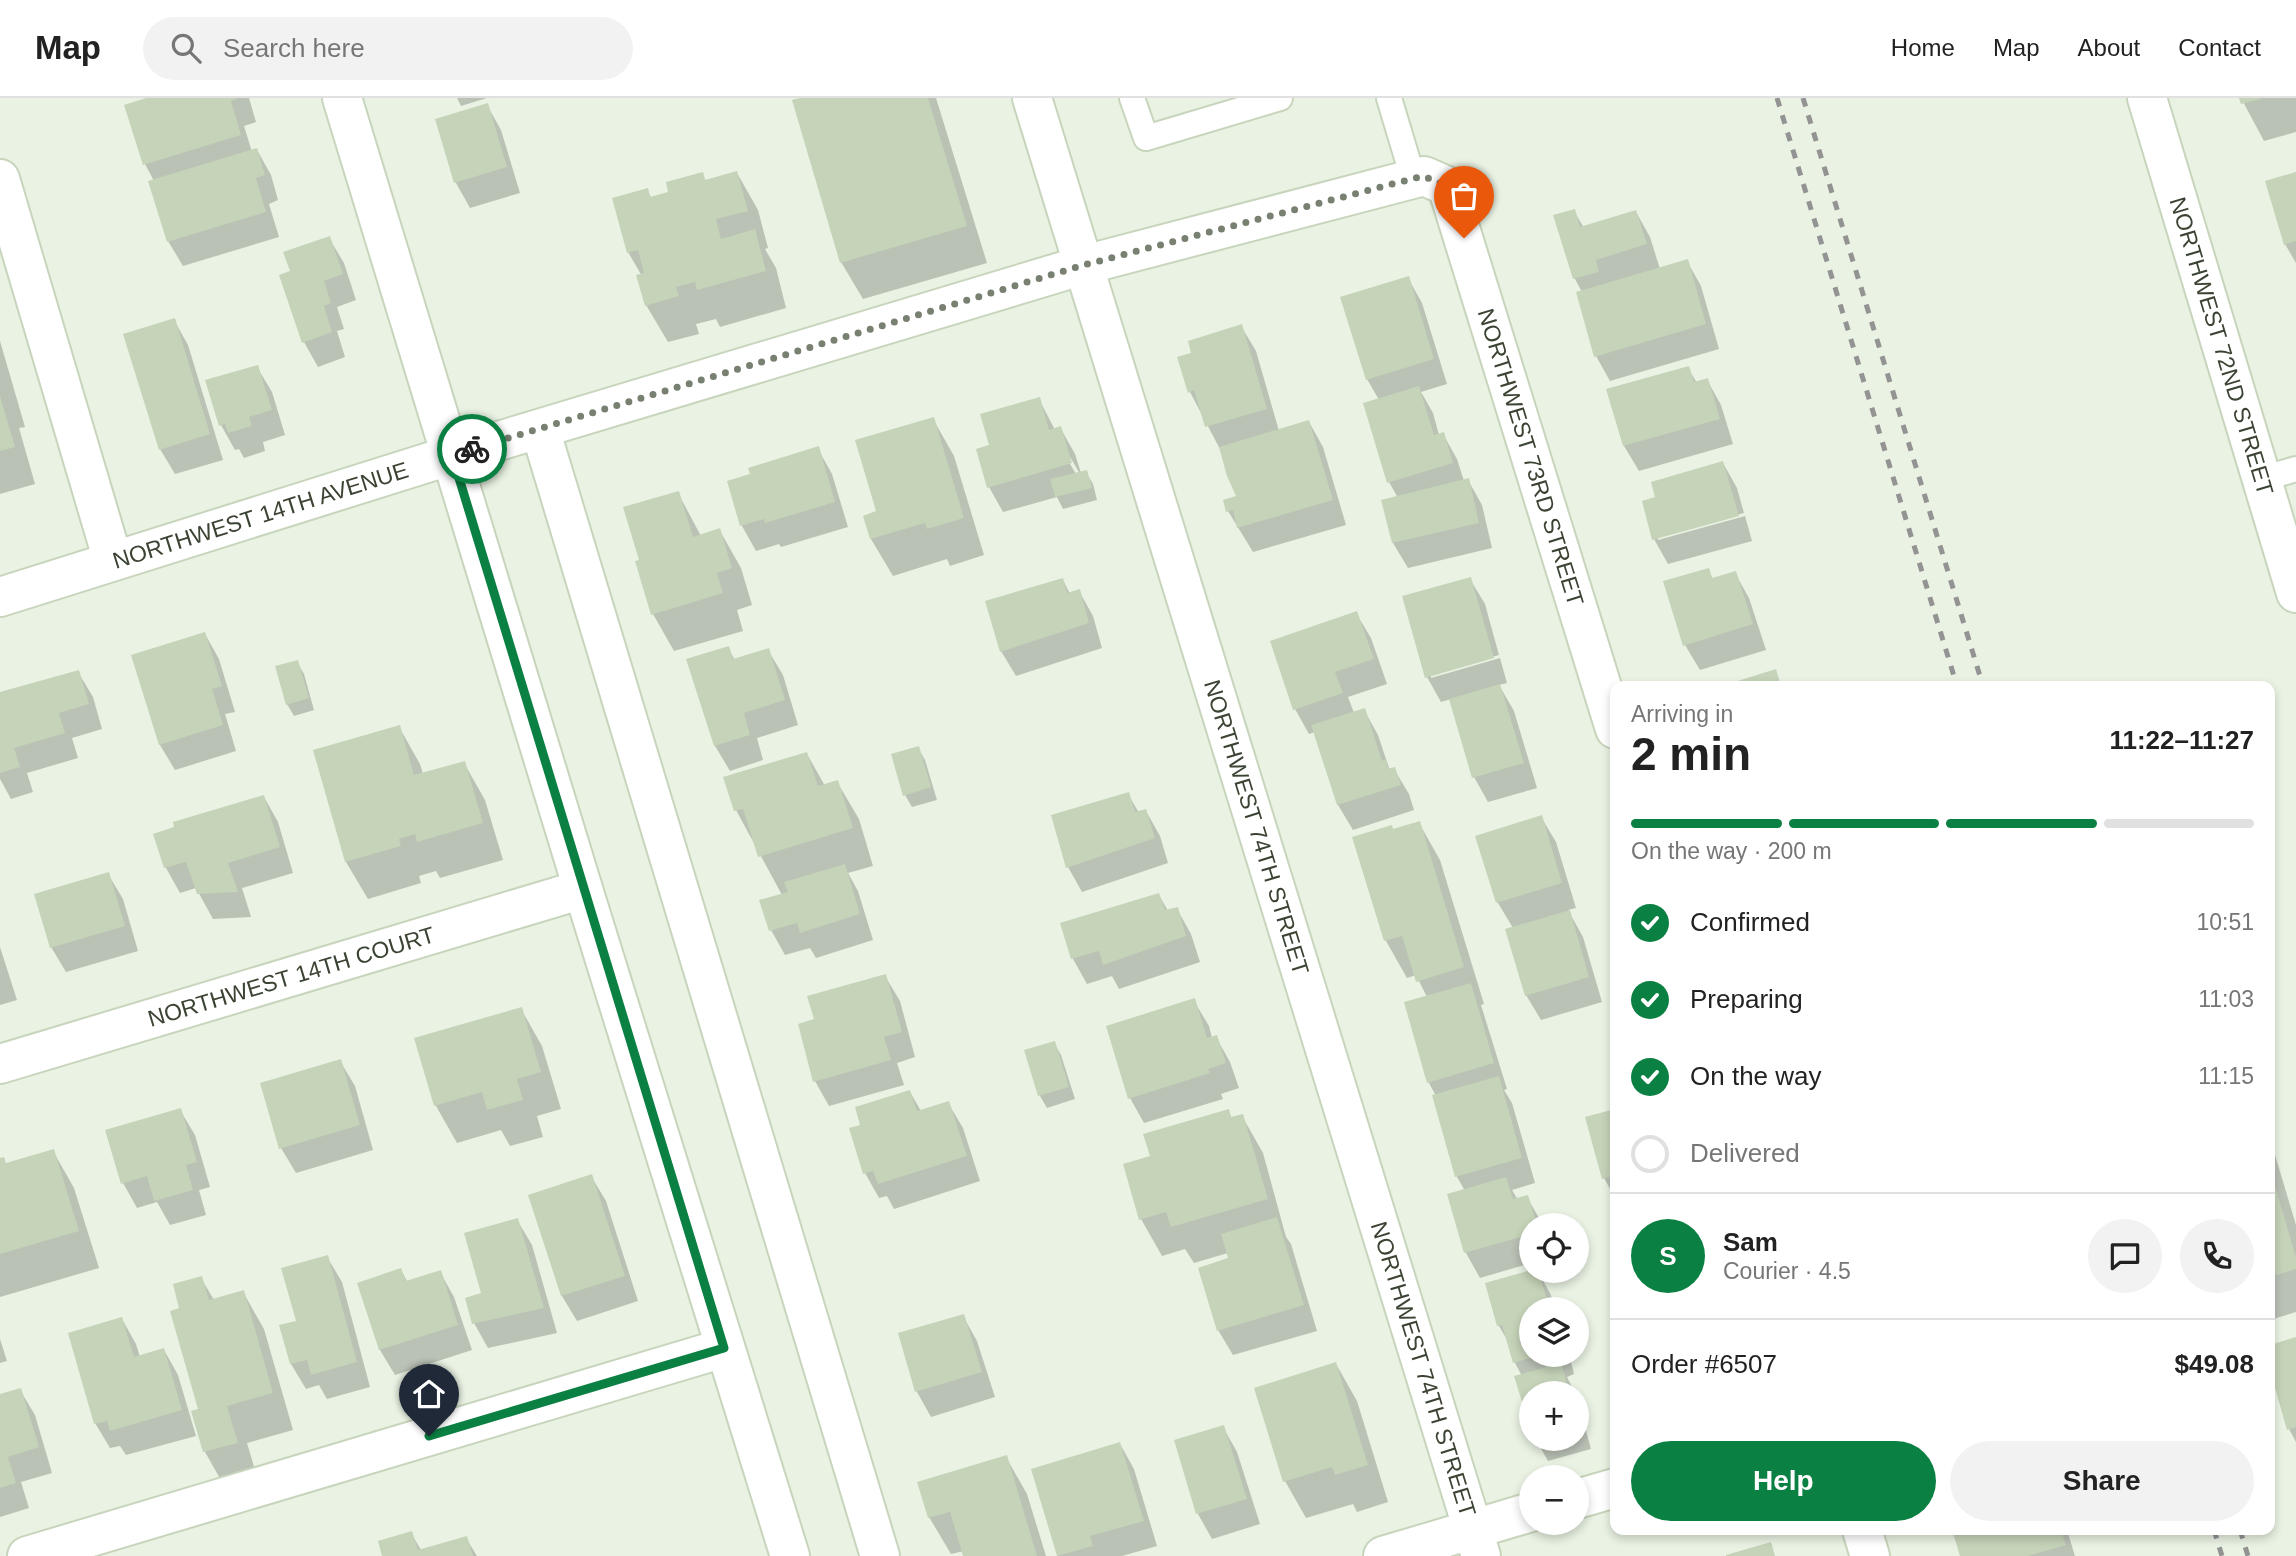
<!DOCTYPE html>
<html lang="en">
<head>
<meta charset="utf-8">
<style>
  :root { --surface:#fff; --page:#f2f2f2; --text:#222; --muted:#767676; --line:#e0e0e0; --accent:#0b8043 }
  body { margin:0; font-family:Helvetica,sans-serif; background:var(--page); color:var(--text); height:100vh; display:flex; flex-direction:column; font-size:26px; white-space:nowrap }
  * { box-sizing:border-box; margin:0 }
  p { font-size:23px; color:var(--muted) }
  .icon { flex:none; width:38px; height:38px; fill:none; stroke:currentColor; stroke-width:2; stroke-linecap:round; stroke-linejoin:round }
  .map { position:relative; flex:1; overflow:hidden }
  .sheet { position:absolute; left:1610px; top:583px; width:665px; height:854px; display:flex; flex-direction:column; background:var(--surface); border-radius:14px; box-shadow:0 4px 10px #0003 }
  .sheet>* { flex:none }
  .buttons { position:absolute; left:1519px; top:1115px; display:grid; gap:14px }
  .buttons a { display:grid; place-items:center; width:70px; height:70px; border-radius:50%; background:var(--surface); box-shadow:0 4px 10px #0003; font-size:35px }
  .pin { position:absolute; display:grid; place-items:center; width:60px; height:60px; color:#fff; margin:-72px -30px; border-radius:50% 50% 50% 0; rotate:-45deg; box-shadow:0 0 7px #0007 }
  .pin .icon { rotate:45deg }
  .courier { position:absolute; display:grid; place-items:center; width:70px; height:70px; margin:-35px; border:5px solid #0b8043; border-radius:50%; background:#fff; color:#222; box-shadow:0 2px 9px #0007 }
  .headline em { font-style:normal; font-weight:800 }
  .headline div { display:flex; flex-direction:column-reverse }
  .headline { display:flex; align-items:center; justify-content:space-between; height:119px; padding:0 21px }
  h1 { font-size:46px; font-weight:800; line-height:52px }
  .bar { display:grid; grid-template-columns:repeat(4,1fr); gap:10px 7px; align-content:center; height:84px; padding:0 21px }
  .bar i { height:9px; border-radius:5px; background:var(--line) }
  .bar .selected { background:var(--accent) }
  .bar p { grid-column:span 4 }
  .line { display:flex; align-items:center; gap:18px; padding:0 21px; border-top:2px solid var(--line) }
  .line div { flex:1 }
  .round { display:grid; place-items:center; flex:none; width:74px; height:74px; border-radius:37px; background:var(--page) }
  ol { padding:0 21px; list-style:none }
  li { display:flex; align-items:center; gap:21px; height:77px }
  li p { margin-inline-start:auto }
  li .icon { padding:7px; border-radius:50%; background:var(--accent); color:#fff; stroke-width:4 }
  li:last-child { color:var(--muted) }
  li i { width:38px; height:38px; border:4px solid var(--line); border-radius:50% }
  .cta { display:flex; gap:14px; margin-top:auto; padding:14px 21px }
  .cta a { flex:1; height:80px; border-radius:42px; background:var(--accent); color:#fff; font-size:28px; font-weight:800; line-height:80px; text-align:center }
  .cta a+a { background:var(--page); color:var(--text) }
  header { display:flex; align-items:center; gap:42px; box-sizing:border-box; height:98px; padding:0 35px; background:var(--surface); border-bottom:2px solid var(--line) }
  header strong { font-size:33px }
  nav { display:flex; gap:38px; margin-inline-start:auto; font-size:24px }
  .search { width:490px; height:63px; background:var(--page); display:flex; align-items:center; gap:18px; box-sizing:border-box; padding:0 24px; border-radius:38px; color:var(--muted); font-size:26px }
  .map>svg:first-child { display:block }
  .shadow { fill:#0003; fill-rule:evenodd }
  .building { fill:#c5d3b8 }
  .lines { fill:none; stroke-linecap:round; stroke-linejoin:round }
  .service-casing { stroke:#c7d5bc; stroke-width:28 }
  .minor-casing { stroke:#c7d5bc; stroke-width:42 }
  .tertiary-casing { stroke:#c7d5bc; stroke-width:42 }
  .service { stroke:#fff; stroke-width:24 }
  .minor { stroke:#fff; stroke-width:38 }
  .tertiary { stroke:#fff; stroke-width:38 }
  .rail { stroke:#939393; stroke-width:5; stroke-dasharray:9 9; stroke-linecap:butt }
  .done { stroke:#788071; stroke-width:7; stroke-dasharray:0 12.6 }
  .route { stroke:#0b8043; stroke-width:9 }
  .labels { text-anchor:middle; stroke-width:6; stroke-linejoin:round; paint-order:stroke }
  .street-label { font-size:23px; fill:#3b4333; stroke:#fff }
</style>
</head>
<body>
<header>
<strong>Map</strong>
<div class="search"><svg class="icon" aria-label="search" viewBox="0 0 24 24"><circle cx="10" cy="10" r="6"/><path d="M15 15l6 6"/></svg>Search here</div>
<nav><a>Home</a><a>Map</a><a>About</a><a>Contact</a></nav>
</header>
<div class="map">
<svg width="2296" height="1458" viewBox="0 0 2296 1458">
  <rect width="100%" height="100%" fill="#e9f2e3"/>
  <path class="shadow" d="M152,0H249L256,24L244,28L252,54L257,52L271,77L278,102L269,106L279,139L183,168L168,143L154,83L145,66Z
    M457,0H487L461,8Z
    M806,0H936L987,165L863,201L841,164Z
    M2241,0H2296V34L2264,43Z
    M487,7L501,32L520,95L470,110L456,85L437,22Z
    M737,75L758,112L768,150L765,151L776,170L786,210L720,229L716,221L696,226L699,236L668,244L646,207L642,178L628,154L647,92L652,101L671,96L702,76L706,84Z
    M2296,76V165L2285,146Z
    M1574,113L1584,130L1636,114L1650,139L1660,171L1687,163L1701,188L1719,251L1610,283L1596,258L1582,194L1575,181L1556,118Z
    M329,140L344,165L356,202L337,209L344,231L337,233L345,259L318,269L304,244Z
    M1408,180L1422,205L1447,286L1421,294L1433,315L1439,337L1443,336L1457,361L1464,383L1468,382L1482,407L1492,450L1408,470L1393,445L1384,403L1398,400L1389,384L1379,302L1367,281Z
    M174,222L188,247L223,362L175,376L160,351Z
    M1241,228L1256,253L1279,333L1309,324L1323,349L1346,427L1253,454L1228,413L1238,399L1221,353L1190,294L1193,256Z
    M0,243L25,329L19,330L35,386L0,396Z
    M257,269L272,294L285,337L263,344L265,353L244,360L239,351L235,352L221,327L207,283Z
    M1688,270L1697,285L1707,282L1721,307L1733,346L1639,373L1624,348L1608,292Z
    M1039,301L1055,332L1061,331L1075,356L1081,375L1086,374L1093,386L1097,402L1063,411L1057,399L1003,414L989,389L991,348ZM1069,357L1080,376H1076L1066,359Z
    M933,321L954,358L984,457L950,468L947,461L893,478L871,441L865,419L878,414Z
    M818,351L832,376L848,429L781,449L779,446L756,453L742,428L729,384Z
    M1723,365L1737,390L1744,415L1658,438V442L1745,418L1752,443L1668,466L1654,441L1657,401Z
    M678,395L701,438L720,433L741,470L752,507L737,512L743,533L674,553L653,516L641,463Z
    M1708,472L1713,481L1735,475L1749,500L1766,552L1700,572L1685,547Z
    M1470,481L1485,506L1499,557L1431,576V580L1500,560L1507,585L1499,587L1514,613L1537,690L1488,704L1474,679L1451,601L1441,604L1427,579Z
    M1063,482L1070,496L1079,493L1093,518L1102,550L1016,578L1001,553Z
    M1356,515L1371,540L1387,586L1348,599L1354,615L1364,612L1378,637L1389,670L1390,672L1394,671L1409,696L1414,712L1353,732L1338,707L1315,634L1309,636L1295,611Z
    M205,536L219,561L235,614L225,616L236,653L175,672L160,647Z
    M728,550L735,562L768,552L783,577L798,627L757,640L763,662L730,673L715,648L689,562Z
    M297,564L304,576L314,612L294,618L287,606Z
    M78,574L93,599L102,631L72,640L78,660L27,675L33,694L11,701L0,681V596Z
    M399,629L420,666L423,676L464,665L485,702L503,762L440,780L436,773L419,778L421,785L368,801L346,764L315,654Z
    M918,650L925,662L937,702L912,709L905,697Z
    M807,656L825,688L837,684L859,721L873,768L848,775L858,793L873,842L816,860L810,850L785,857L771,832L782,797L736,712Z
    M1128,696L1139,715L1146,713L1160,738L1168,765L1082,794L1068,769Z
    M264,699L278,724L293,775L242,790L251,819L213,821L196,790L180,795L166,770L155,737Z
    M1541,719L1556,744L1576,810L1568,812L1583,839L1602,904L1541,922L1526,897L1513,830L1498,805L1477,739Z
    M1419,725L1440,762L1484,906L1481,907L1507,991L1504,992L1512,1005L1535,1085L1512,1092L1518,1102L1527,1099L1543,1127H1531V1165L1480,1180L1466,1155L1465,1093L1457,1079L1434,999L1436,998L1429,985L1406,905L1427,899L1416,877L1407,880L1386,843L1393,733Z
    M108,776L123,801L138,853L66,874L51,849Z
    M1159,797L1168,813L1177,811L1191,836L1200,864L1119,891L1112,878L1087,886L1073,861L1062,827Z
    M0,849L17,902L0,907Z
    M885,878L900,903L915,959L897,965L904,987L829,1008L815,983L816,922Z
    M1194,903L1209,928L1212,940L1216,939L1230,964L1239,990L1221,996L1223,1001L1144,1025L1130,1000Z
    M521,911L542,948L561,1011L537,1018L543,1039L510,1048L501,1032L457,1045L436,1008L416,941Z
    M1054,945L1061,957L1075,1001L1047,1010L1040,998Z
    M340,963L355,988L373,1052L296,1075L281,1050Z
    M910,994L921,1013L948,1005L963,1030L980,1083L894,1111L887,1098L879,1100L865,1075L851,1031L863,1028Z
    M180,1012L195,1037L210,1089L199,1092L206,1117L170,1127L157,1104L137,1110L123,1085Z
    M1228,1013L1232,1020L1242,1018L1263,1055L1286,1139L1291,1146L1317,1233L1233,1257L1218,1232L1230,1161L1228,1155L1194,1165L1185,1151L1162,1158L1141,1121L1152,1059Z
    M1615,1013V1100L1604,1080L1587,1021Z
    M2270,1040L2296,1127V1214L2270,1222Z
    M53,1053L74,1090L99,1170L0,1199V1062L7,1067Z
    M591,1078L606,1103L638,1203L577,1223L562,1198L531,1098Z
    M517,1122L532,1147L557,1235L488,1250L474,1225L483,1196Z
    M327,1159L342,1184L370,1289L327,1301L319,1287L306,1291L291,1266L298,1224Z
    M401,1172L408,1185L440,1174L454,1199L472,1252L395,1277L380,1252L359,1186Z
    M1537,1172L1551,1197L1555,1211H1531V1256H1569L1574,1276L1567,1279L1575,1295H1531V1329L1517,1279L1522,1278L1515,1265L1509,1245L1499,1228L1487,1186Z
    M201,1180L214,1202L243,1194L264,1231L293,1332L247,1345L258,1382L226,1391L205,1354L194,1314L200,1313Z
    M963,1218L977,1243L995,1299L931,1319L917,1294L900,1236Z
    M122,1221L136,1246L140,1259L164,1252L178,1277L196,1338L126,1357L120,1348L110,1350L95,1325Z
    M0,1241L7,1263L0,1265Z
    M2296,1241V1344L2289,1331L2270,1265V1248Z
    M1336,1266L1357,1303L1388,1404L1357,1414L1353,1406L1306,1420L1285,1383Z
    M20,1292L35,1317L52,1375L21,1384L29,1410L0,1419V1298Z
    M1577,1300L1591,1351L1548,1363L1535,1340H1577Z
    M1223,1329L1237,1354L1260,1426L1212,1441L1198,1416L1176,1344Z
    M1120,1346L1134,1371L1157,1448L1122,1458H1058L1033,1372Z
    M1006,1359L1027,1396L1046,1458H965L964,1453L951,1456L929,1419Z
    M1965,1432H2067L2075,1458H1962Z
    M411,1435L421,1452L466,1440L477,1458H384Z"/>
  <path class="building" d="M146,0H238L231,3L241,37L143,67L124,7Z
    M800,0H928L967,128L840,165L792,2Z
    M2239,0H2261V1L2241,6Z
    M488,5L507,69L454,85L435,21Z
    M257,50L265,77L256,80L266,114L167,144L148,83Z
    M737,73L748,113L716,121L721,141L755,131L766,173L697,192L695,184L676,189L679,198L645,208L636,177L644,175L638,152L627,155L612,100L648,90L650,99L668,94L666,84L703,74L705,82Z
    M2296,74V143L2284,147L2265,83Z
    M1575,111L1580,129L1636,112L1647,146L1596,162L1599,174L1573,181L1553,117Z
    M330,138L343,176L324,183L331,205L324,208L332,234L302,245L279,177L290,173L283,154Z
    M1688,161L1706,226L1594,259L1576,194Z
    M1409,178L1434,261L1366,282L1340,199Z
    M175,220L210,336L159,352L123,236Z
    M1242,226L1267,311L1205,329L1194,292L1188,295L1177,259L1191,255L1188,243Z
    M258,267L272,312L249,319L252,328L228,335L225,326L219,328L205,282Z
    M1689,268L1694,284L1708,280L1720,321L1623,348L1606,291Z
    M1419,288L1434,337L1444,334L1453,365L1387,385L1363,305Z
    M0,298L15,349L0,353Z
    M1040,299L1049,332L1061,328L1072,365L987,390L976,351L989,347L980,316Z
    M934,319L964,420L927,431L925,425L870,441L863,418L876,413L855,342Z
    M1309,322L1333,402L1237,430L1233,412L1226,414L1223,402L1236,398L1227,378L1219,349Z
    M819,348L835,404L765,425L764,421L740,428L727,383L750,376L748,370Z
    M1723,363L1739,418L1652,442L1642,403L1655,399L1651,384Z
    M1087,372L1092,390L1055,399L1050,381Z
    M1469,380L1479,425L1392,445L1381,402Z
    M679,393L693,439L720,430L732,470L717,475L723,495L651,517L635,463L639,462L623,409Z
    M1709,470L1712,480L1736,473L1753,526L1683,548L1663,483Z
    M1471,479L1494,560L1425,580L1402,498Z
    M1063,480L1067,495L1080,491L1089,525L1000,554L985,503Z
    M1357,513L1374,561L1335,574L1343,595L1293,612L1270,543Z
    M205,534L222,588L212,591L223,627L159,647L131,557Z
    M729,548L733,561L769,550L785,602L744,615L750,637L714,648L686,561Z
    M298,562L309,600L286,607L275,568Z
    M1776,571L1781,588H1725V587Z
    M79,572L89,606L59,615L65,635L14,650L20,669L0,675V594Z
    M1500,586L1524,665L1472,680L1449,601Z
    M1365,610L1382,663L1386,661L1388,671L1395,669L1401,687L1337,707L1311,627Z
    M400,627L414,677L465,663L483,725L417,744L415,736L399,741L401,748L345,764L313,652Z
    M919,648L931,689L903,698L891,656Z
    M807,654L818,688L838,682L853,730L758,759L743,711L734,713L723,679Z
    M1129,694L1135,714L1146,711L1155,740L1066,770L1051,717Z
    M264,697L280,749L228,765L238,794L197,796L186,764L164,770L153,736L174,729L173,724Z
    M1542,717L1562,785L1496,805L1475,738Z
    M1420,723L1464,869L1416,884L1402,838L1384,843L1352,739L1392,727L1393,731Z
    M845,766L860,816L800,835L797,825L769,833L759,802L788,794L784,784Z
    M109,774L125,828L50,850L34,796Z
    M1159,795L1165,812L1178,809L1186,838L1103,867L1099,853L1071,861L1060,825Z
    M1570,812L1589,879L1525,898L1505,831Z
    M886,876L902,934L884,939L891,962L813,984L798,926L814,921L807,898Z
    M1471,885L1494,965L1427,985L1404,904Z
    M1195,900L1207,940L1217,937L1226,965L1208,971L1210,975L1128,1001L1106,928Z
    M522,909L541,974L517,981L523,1002L487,1012L482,994L434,1008L414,940Z
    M1055,943L1069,989L1038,998L1024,952Z
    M341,961L360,1027L279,1051L260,985Z
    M1499,978L1522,1060L1455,1079L1432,997Z
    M910,992L917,1013L949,1003L967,1058L878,1086L873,1073L863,1076L849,1030L860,1027L855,1009Z
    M181,1010L197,1064L186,1067L193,1092L154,1103L147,1078L121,1086L105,1032Z
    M1229,1011L1231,1019L1243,1016L1268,1101L1171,1129L1166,1114L1139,1122L1123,1066L1150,1058L1143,1036Z
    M1615,1011V1077L1602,1081L1585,1019Z
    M54,1051L79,1133L0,1156V1060L4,1059L6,1065Z
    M2270,1071L2296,1159V1171L2270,1179Z
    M592,1076L625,1178L561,1198L528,1097Z
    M1506,1079L1513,1101L1528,1097L1537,1127H1531V1136L1464,1155L1447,1096Z
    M1277,1119L1304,1207L1217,1233L1198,1170L1228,1160L1221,1136Z
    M518,1120L544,1210L472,1226L465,1200L481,1195L464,1135Z
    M328,1157L357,1264L311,1277L307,1262L290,1266L279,1227L296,1223L281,1170Z
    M401,1170L406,1183L441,1172L458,1227L379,1252L357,1185Z
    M1531,1172H1538L1550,1211H1531V1256L1541,1257L1513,1265L1502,1227L1497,1228L1485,1185Z
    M202,1178L209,1202L244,1192L273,1295L227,1308L238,1345L203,1354L191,1313L198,1311L170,1213L179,1210L173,1186Z
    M964,1216L982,1274L915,1294L898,1235Z
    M122,1219L134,1259L164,1250L182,1312L110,1333L107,1323L94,1326L68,1235Z
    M2296,1239V1329L2287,1332L2270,1272V1247Z
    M1336,1264L1368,1367L1335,1377L1332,1369L1283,1384L1254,1290Z
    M1561,1265L1570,1295H1531V1333L1514,1278Z
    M21,1290L39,1349L8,1359L16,1385L0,1390V1296Z
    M1224,1327L1247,1401L1196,1416L1174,1342Z
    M1120,1344L1144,1423L1090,1438L1093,1448L1057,1458L1031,1371Z
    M1007,1357L1037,1458H963L950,1414L928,1420L917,1384Z
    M1964,1432H2061L2066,1447L2028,1458H1960L1953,1435Z
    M412,1433L418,1452L467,1438L473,1458H382L378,1443Z
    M1771,1444L1775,1458H1726V1457Z"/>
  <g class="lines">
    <g class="service-casing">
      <path id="service" d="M1132,0L1146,40L1280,0
        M1389,0L1413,80
        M2262,381L2296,371"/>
    </g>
    <g class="minor-casing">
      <g id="minor">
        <path id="s1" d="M1032,0L1481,1458"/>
        <path id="s2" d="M2147,0L2296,495"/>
        <path d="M0,81L113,463"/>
        <path d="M540,331L880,1458"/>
        <path id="s3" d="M0,499L452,357L1084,167L1424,78L1447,88L1615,631"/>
        <path id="s4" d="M0,966L583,791"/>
        <path d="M1577,1401L1615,1390"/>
        <path d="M1862,1432L1870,1458"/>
        <path d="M27,1458L724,1250"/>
        <path d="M1383,1458L1531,1414"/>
      </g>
    </g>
    <g class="tertiary-casing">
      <path id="tertiary" d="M342,0L583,791L790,1458"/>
    </g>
    <use href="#service" class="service"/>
    <use href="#minor" class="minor"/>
    <use href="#tertiary" class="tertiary"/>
    <path class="rail" d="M1777,0L1957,588
      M1803,0L1983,588
      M2214,1432L2222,1458
      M2240,1432L2248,1458"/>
  </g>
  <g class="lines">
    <path class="done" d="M472,351L1084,167L1423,78L1447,88L1464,140"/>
    <path class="route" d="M429,1338L724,1250L452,357L472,351"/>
  </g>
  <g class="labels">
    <g class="street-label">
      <text dy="8" stroke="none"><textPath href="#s2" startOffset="259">NORTHWEST 72ND STREET</textPath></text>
      <text dy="8" stroke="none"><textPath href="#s3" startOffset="1794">NORTHWEST 73RD STREET</textPath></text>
      <text dy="8" stroke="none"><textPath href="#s3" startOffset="273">NORTHWEST 14TH AVENUE</textPath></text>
      <text dy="8" stroke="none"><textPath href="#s1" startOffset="763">NORTHWEST 74TH STREET</textPath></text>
      <text dy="8" stroke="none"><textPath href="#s4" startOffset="304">NORTHWEST 14TH COURT</textPath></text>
      <text dy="8" stroke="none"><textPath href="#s1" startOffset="1330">NORTHWEST 74TH STREET</textPath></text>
    </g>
  </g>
</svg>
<div class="buttons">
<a><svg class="icon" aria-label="locate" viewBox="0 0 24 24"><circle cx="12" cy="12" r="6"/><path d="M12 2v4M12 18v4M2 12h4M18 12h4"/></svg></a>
<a><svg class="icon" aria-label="layers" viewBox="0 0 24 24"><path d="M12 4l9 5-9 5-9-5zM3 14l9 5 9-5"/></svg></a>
<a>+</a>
<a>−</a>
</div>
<div class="pin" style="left:1464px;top:140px;background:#ea580c"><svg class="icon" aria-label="bag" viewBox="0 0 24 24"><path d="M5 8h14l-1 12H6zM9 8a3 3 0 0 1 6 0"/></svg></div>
<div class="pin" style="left:429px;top:1338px;background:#1f2937"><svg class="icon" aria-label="home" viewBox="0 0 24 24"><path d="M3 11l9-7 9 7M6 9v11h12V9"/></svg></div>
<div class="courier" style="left:472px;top:351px"><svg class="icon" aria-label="bike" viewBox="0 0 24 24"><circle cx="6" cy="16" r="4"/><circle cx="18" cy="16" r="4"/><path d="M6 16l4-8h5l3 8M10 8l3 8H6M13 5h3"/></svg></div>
<section class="sheet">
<div class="headline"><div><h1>2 min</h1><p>Arriving in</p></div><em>11:22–11:27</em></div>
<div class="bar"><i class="selected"></i><i class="selected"></i><i class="selected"></i><i></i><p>On the way · 200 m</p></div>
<ol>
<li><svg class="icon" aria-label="check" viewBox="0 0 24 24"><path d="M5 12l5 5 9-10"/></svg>Confirmed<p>10:51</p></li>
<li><svg class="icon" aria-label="check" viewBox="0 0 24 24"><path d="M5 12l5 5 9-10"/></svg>Preparing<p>11:03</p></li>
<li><svg class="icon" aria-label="check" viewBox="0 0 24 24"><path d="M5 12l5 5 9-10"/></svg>On the way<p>11:15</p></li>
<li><i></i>Delivered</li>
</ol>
<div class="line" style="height:126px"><b class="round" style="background:var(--accent);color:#fff">S</b><div><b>Sam</b><p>Courier · 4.5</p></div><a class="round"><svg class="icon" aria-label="chat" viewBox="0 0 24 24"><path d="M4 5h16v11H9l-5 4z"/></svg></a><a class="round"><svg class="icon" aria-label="phone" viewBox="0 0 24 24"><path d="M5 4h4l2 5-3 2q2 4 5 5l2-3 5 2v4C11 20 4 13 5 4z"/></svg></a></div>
<div class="line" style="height:91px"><div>Order #6507</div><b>$49.08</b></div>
<div class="cta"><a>Help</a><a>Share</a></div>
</section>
</div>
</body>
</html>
